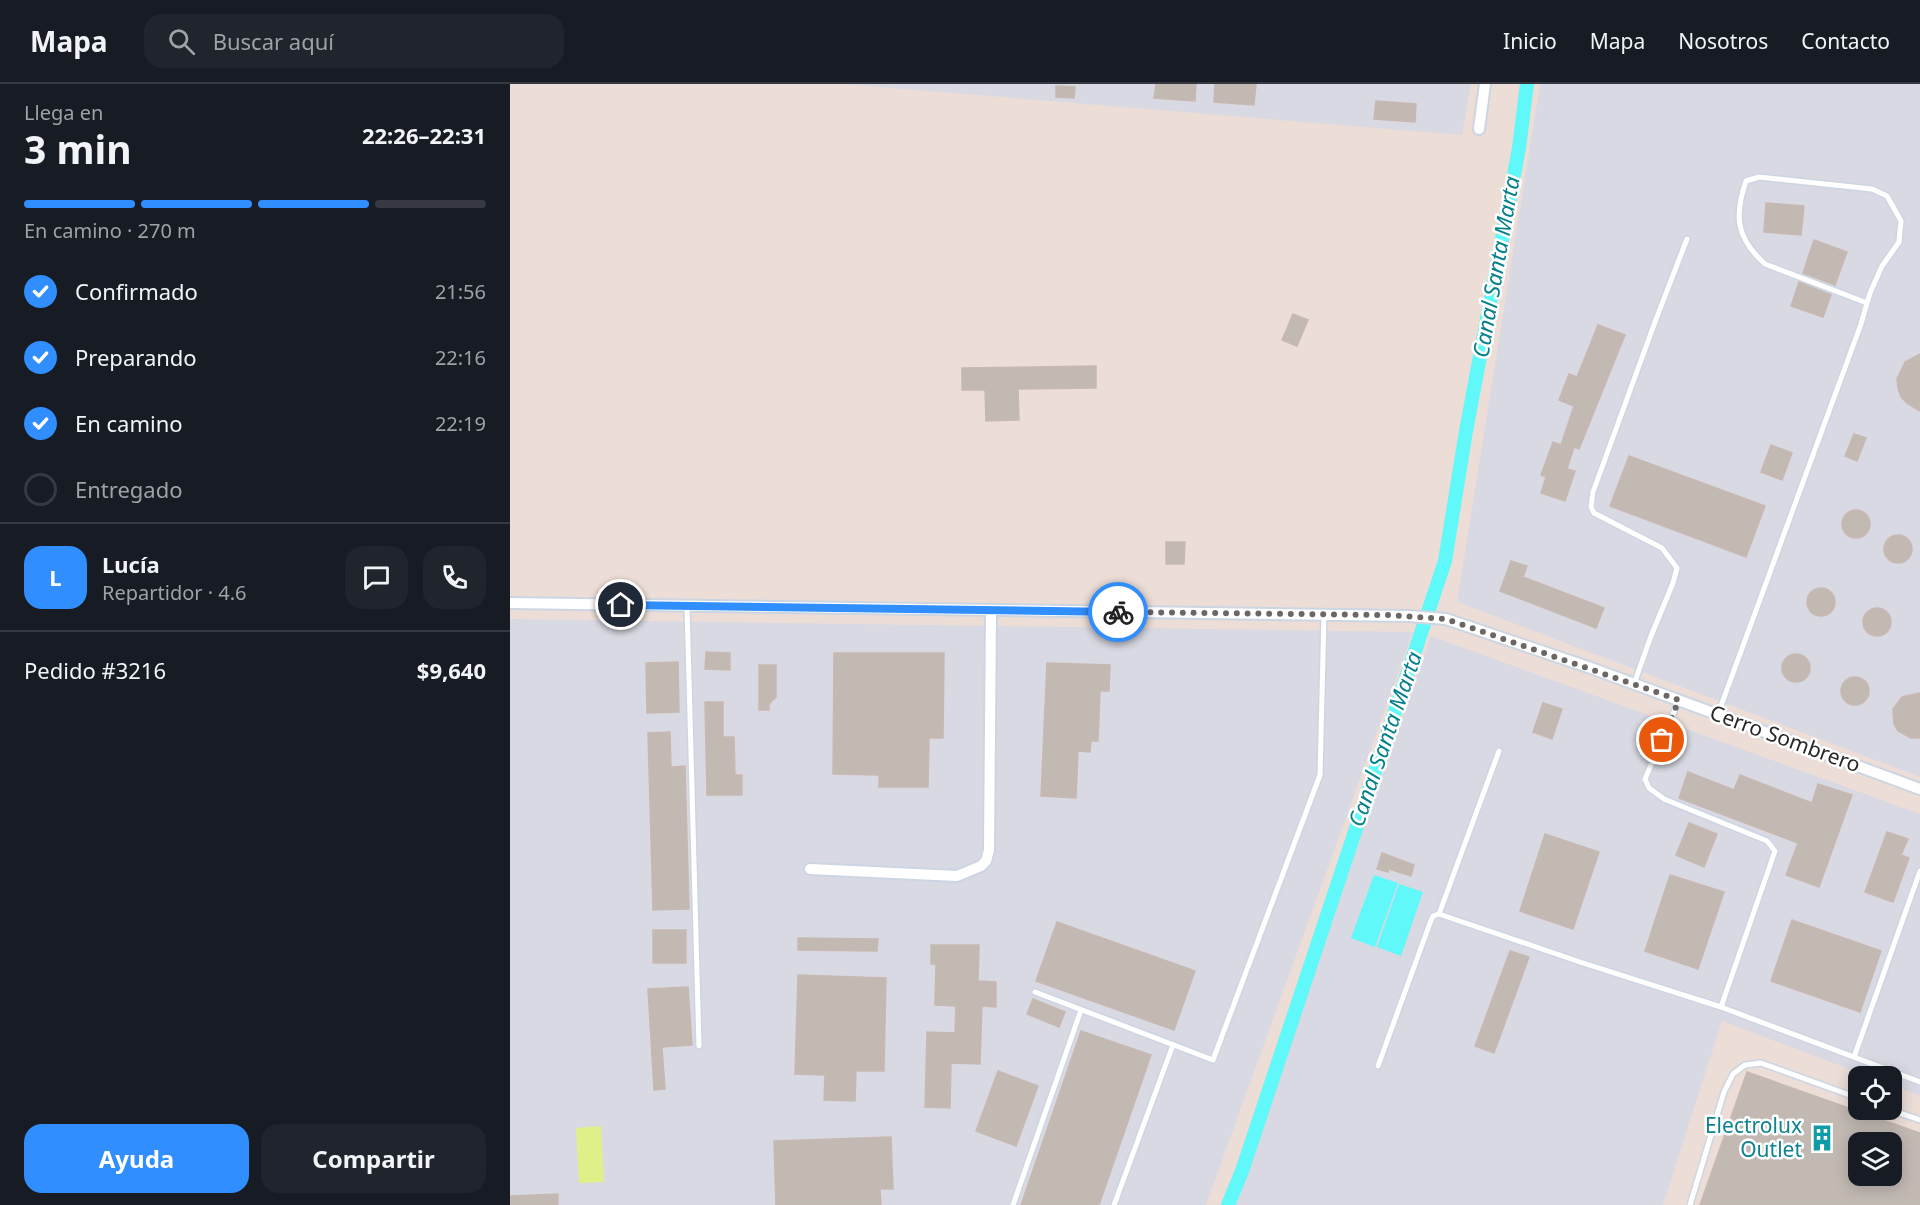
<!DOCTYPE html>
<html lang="es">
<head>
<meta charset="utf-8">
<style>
  :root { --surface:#171b24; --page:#20242c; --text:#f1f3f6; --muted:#9ea1a6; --line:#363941; --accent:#318eff }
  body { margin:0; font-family:"Noto Sans",sans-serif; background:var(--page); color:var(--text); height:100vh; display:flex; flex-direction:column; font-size:22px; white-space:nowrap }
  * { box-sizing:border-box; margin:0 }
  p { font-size:20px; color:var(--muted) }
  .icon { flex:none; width:33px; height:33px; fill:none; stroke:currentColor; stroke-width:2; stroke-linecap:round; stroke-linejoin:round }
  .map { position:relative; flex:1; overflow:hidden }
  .side { display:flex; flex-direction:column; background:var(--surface); width:510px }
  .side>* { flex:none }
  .fabs { position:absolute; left:1338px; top:982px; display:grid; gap:12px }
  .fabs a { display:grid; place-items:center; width:54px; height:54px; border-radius:12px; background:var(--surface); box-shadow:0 3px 15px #0003; font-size:30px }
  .pin { position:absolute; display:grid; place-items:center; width:51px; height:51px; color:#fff; margin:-26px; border:3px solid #fff; border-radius:50%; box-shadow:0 2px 6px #0007 }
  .courier { position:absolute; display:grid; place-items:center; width:60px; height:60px; margin:-30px; border:4px solid #318eff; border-radius:50%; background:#fff; color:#222; box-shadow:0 2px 8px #0007 }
  .headline em { font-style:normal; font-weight:700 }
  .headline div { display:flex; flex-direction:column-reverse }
  .headline { display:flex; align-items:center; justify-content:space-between; height:102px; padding:0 24px }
  h1 { font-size:39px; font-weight:700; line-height:45px }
  .bar { display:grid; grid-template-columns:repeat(4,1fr); gap:9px 6px; align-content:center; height:72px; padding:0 24px }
  .bar i { height:8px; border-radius:4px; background:var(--line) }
  .bar .selected { background:var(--accent) }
  .bar p { grid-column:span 4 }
  .line { display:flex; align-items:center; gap:15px; padding:0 24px; border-top:2px solid var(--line) }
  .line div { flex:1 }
  .round { display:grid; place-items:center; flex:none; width:63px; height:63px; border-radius:18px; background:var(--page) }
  ol { padding:0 24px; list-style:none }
  li { display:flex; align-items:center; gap:18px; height:66px }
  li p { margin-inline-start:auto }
  li .icon { padding:6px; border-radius:50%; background:var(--accent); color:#fff; stroke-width:4 }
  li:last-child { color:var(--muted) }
  li i { width:33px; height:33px; border:3px solid var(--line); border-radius:50% }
  .primary-button { display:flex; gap:12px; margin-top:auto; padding:12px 24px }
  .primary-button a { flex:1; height:69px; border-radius:18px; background:var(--accent); color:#fff; font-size:24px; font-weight:700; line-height:69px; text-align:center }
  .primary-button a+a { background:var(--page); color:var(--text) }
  header { display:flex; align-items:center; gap:36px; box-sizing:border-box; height:84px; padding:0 30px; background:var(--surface); border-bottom:2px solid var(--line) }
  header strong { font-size:28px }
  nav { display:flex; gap:33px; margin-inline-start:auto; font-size:21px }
  .search { width:420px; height:54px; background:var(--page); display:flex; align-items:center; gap:15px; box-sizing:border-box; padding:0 21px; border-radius:18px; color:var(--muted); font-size:22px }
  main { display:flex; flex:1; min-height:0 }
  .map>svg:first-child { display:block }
  .industrial { fill:#d9d9e3 }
  .pitch { fill:#e0f089 }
  .water { fill:#60f8f8 }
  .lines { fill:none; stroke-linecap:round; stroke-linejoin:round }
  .canal { stroke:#60f8f8; stroke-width:14 }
  .building { fill:#c2b9b3; stroke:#c7b9b1; stroke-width:1.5; fill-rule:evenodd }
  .lane-casing { stroke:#ccd6e2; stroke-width:8 }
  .street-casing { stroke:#ccd6e2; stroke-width:14 }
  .lane { stroke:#fff; stroke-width:5 }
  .street { stroke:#fff; stroke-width:10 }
  .done { stroke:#6c6765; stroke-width:6; stroke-dasharray:0 10.8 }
  .route { stroke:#318eff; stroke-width:8 }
  .labels { text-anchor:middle; stroke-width:5; stroke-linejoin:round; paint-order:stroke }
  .street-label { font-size:21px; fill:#272727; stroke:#fff }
  .culture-label { font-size:21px; fill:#0d838f; stroke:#fff; text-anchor:end }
  .water-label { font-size:22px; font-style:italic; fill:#04808b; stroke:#fff }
</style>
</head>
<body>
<header>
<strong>Mapa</strong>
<div class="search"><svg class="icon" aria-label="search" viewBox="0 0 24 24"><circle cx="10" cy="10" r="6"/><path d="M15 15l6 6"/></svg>Buscar aquí</div>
<nav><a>Inicio</a><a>Mapa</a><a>Nosotros</a><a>Contacto</a></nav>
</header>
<main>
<section class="side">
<div class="headline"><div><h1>3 min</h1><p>Llega en</p></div><em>22:26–22:31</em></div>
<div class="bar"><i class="selected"></i><i class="selected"></i><i class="selected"></i><i></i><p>En camino · 270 m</p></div>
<ol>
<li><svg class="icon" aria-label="check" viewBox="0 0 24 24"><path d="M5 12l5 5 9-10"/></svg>Confirmado<p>21:56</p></li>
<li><svg class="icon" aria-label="check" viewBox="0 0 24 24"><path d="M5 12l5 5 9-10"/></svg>Preparando<p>22:16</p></li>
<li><svg class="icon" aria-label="check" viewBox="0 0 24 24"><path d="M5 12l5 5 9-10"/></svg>En camino<p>22:19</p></li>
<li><i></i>Entregado</li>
</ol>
<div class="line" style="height:108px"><b class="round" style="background:var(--accent);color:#fff">L</b><div><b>Lucía</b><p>Repartidor · 4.6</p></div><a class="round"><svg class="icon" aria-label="chat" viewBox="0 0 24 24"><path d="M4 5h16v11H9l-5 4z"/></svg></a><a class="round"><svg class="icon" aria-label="phone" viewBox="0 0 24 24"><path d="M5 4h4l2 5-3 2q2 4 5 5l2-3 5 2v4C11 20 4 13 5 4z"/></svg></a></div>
<div class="line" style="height:78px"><div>Pedido #3216</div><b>$9,640</b></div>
<div class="primary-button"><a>Ayuda</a><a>Compartir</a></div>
</section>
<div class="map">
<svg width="1410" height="1121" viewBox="0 0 1410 1121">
  <rect width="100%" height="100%" fill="#ecddd7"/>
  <path class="industrial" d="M334,0H961L952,51Z
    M1030,0H1410V693L947,518Z
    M0,535L903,548L696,1121H0Z
    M921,552L1410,730V1012L1382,1001V993H1360L1212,937L1153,1121H721Z"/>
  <path class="pitch" d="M91,1042L94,1098L69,1099L66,1044Z"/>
  <path class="water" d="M864,791L888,799L865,863L841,854Z
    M889,800L913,808L891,872L867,863Z"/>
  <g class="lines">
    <path class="canal" d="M718,1121L732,1087L935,477L956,347L1009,64L1017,0"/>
  </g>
  <path class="building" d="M646,0H686L685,17L644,14Z
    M705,0H746L744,21L704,18Z
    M546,2L565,3L564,14L546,13Z
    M866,17L906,20L905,38L864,35Z
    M1256,119L1294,122L1291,151L1254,148Z
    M1304,156L1337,168L1325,201L1293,189Z
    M1289,198L1321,211L1313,233L1281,222Z
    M783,230L798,236L787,262L772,256Z
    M1088,241L1115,251L1069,365L1064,363L1057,385L1065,387L1055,417L1031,409L1036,393L1031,391L1043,358L1051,361L1064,322L1049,316L1059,290L1067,293Z
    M1410,270V327L1398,320L1391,313L1388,304L1387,295L1395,278Z
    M586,282V304L508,305L509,336L476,337L475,306H452V284Z
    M1344,350L1356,354L1347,377L1335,372Z
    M1261,361L1282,369L1272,396L1251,388Z
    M1119,372L1255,422L1236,473L1100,422Z
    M1332 440a14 14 0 1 1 28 0a14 14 0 1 1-28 0Z
    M1374 465a14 14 0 1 1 28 0a14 14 0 1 1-28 0Z
    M656,458H675L674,480H656Z
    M1001,477L1017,482L1013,493L1094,524L1086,544L990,507Z
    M1297 518a14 14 0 1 1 28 0a14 14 0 1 1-28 0Z
    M1353 538a14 14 0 1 1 28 0a14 14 0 1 1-28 0Z
    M196,568L220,569V586L195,585Z
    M324,569H434L433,654H419L418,703H369V691L323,690Z
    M1272 584a14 14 0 1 1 28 0a14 14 0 1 1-28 0Z
    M168,578L169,628L137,629L136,579Z
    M537,579L600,581L599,607H590L588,657H581L580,668L568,667L566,714L531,712Z
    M249,581H266V613L259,620V626H249Z
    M1331 607a14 14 0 1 1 28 0a14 14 0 1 1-28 0Z
    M1410,609V654H1401L1388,647L1384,640L1383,625L1392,613Z
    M195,618H213V653H224L225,691H232V711H197Z
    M1033,619L1052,625L1042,655L1023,648Z
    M160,648L161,683L175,682L179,825L143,826L138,649Z
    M1178,688L1224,706L1230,691L1302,719L1308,700L1342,711L1309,803L1276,791L1288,759L1169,714Z
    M1179,739L1207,750L1194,783L1166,771Z
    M1377,748L1398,755L1391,771L1399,774L1383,818L1355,808Z
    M1035,750L1089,768L1063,845L1010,827Z
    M872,769L904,781L901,792L879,785L878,788L867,785Z
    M1160,791L1214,808L1188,885L1135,867Z
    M1282,836L1371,867L1350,928L1261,897Z
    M547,838L685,887L664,946L526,897Z
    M143,846H176V879H143Z
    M288,854L368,855L367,867L288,866Z
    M421,861H469L468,897L486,898V923L472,922L470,980L441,979L440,1024L415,1023L417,948L445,949L446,922L425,921L426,880H421Z
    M1000,867L1019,873L984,969L965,962Z
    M288,891L376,894L374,987H346L345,1017L314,1016L315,991L285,990Z
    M178,903L182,961L152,963L155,1005L144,1006L138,905Z
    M523,915L555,928L549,943L517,930Z
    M571,947L641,971L589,1121H511Z
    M488,987L528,1002L506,1062L466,1047Z
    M1237,988L1410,1049V1121H1190ZM1348,1059H1382V1092H1348Z
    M381,1053L383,1105H370L371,1121H266L264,1057Z
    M48,1110V1121H0V1112Z"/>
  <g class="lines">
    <g class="lane-casing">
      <path id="lane" d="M177,522L189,962
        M1124,600L1141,552L1163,499L1167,484L1152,464L1084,429L1081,423L1083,408L1145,238L1177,155
        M1208,630L1351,240L1360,209L1372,182L1389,158L1391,137L1377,112L1362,105L1249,93L1236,97C1224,132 1226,154 1255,180L1357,219
        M929,830L989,667
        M525,908L703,976L810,691L814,531
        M1211,923L1410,998
        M1344,973L1410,787
        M868,982L920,839L923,832L929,830L1073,879L1211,923L1265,767L1257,757L1154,715L1139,704L1135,695L1169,616
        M1381,1026L1410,1036
        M503,1121L571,926
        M604,1121L663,961
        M1180,1121L1214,1008L1223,990L1235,981L1251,979L1348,1014"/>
    </g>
    <g class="street-casing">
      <path id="street" d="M969,45L975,0
        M0,519L899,532L936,535L1081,584L1410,705
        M300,785L447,792L471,782L476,777L479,766L481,526"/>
    </g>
    <use href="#lane" class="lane"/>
    <use href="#street" class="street"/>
  </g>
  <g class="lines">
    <path class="done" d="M608,528L878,531L936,535L1169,616L1152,656"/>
    <path class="route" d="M111,521L608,528"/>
  </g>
  <defs>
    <g id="building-bare" transform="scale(2.07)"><path d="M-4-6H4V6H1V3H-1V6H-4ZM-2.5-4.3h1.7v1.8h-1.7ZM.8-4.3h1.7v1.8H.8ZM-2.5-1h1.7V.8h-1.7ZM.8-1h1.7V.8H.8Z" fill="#0f9aa8" stroke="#fff" stroke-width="2.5" paint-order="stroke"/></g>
  </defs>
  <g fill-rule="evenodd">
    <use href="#building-bare" x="1312" y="1054"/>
  </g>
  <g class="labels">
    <g class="street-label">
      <text transform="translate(1275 655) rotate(20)" y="7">Cerro Sombrero</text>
    </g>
    <g class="culture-label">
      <text x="1292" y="1049">Electrolux<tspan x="1292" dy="24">Outlet</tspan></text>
    </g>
    <g class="water-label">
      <text transform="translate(986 183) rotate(-80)" y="8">Canal Santa Marta</text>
      <text transform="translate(875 655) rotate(-71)" y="8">Canal Santa Marta</text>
    </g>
  </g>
</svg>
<div class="fabs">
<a><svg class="icon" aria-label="locate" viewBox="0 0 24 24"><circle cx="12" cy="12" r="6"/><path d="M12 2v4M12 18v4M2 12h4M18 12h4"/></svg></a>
<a><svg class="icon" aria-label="layers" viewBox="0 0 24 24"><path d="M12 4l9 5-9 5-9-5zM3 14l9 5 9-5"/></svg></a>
</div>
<div class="pin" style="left:1152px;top:656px;background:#ea580c"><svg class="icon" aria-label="bag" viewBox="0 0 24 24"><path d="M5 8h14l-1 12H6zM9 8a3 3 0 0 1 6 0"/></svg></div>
<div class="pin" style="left:111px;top:521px;background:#1f2937"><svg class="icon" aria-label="home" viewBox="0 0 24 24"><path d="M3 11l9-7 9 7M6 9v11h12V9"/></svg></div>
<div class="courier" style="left:608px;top:528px"><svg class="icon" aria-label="bike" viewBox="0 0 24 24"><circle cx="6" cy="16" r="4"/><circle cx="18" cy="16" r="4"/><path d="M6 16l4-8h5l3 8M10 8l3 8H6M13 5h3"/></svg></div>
</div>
</main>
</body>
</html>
